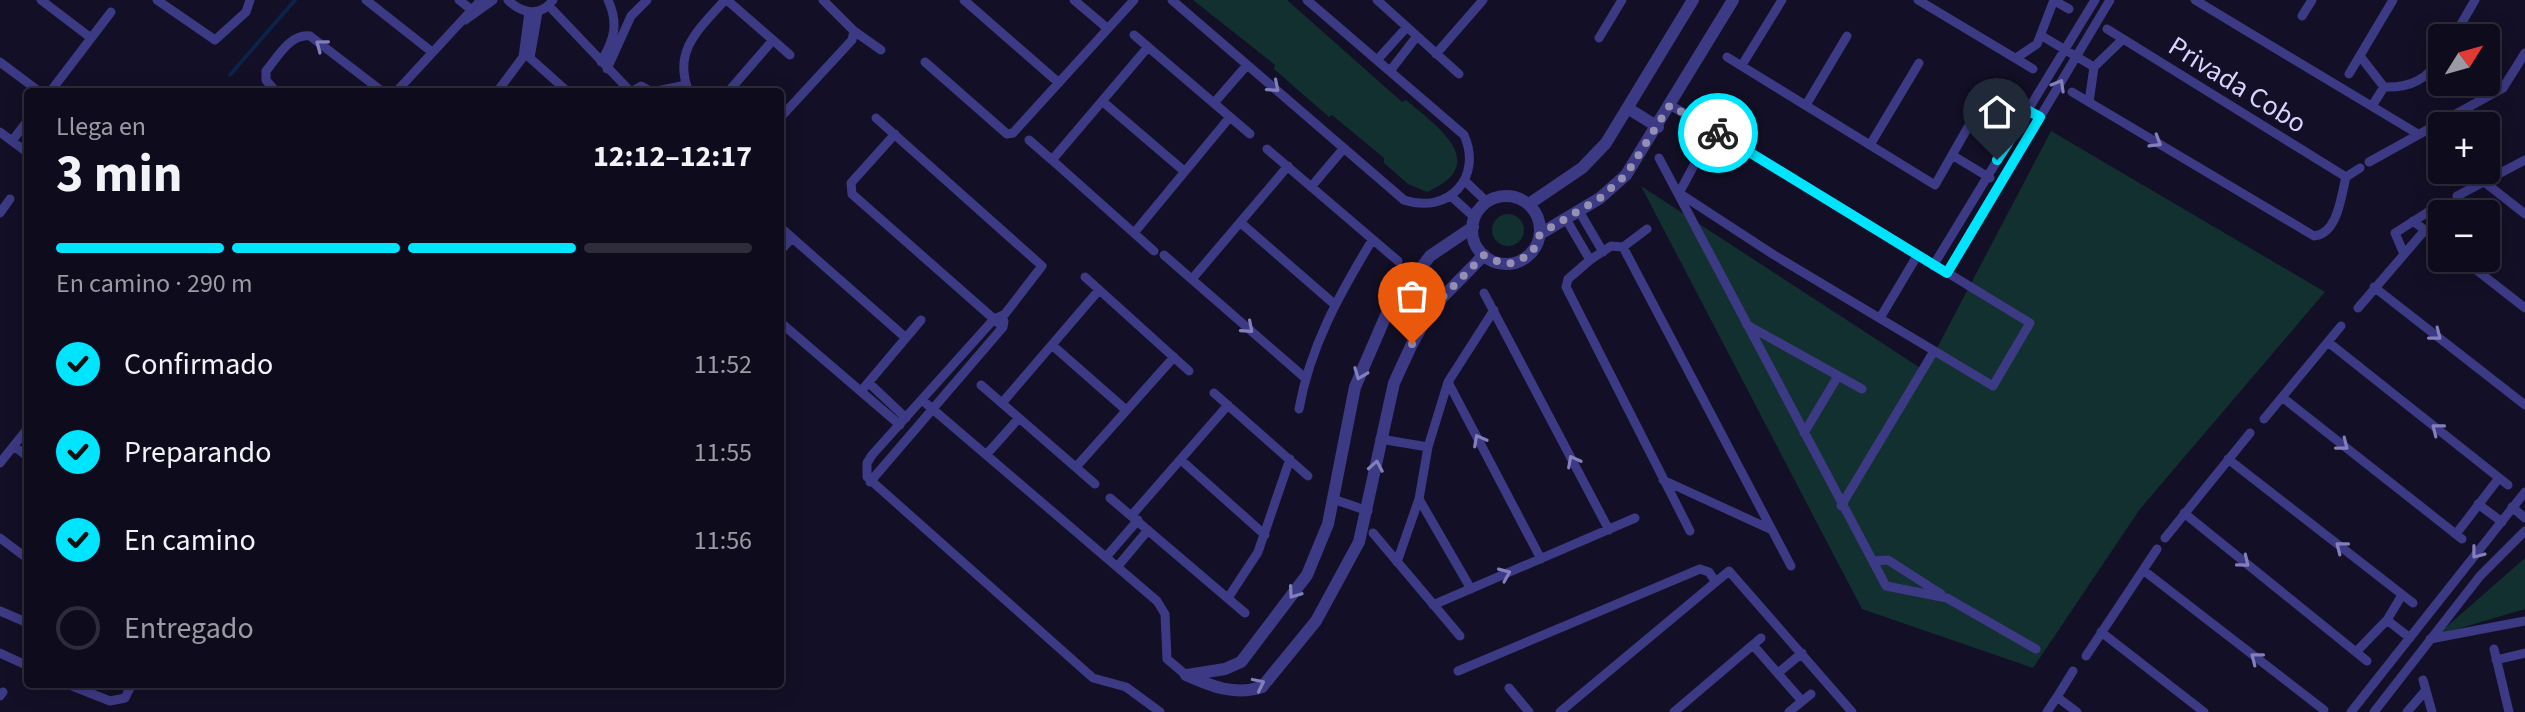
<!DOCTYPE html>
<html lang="es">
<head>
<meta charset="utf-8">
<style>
  :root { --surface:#0e0b1c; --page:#171425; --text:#f1f3f6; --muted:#9b9ba3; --line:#2e2b3b; --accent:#00e5ff }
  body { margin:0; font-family:"Source Sans 3",sans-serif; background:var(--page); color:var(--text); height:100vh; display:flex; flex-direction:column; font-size:30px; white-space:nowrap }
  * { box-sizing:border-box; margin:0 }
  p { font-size:26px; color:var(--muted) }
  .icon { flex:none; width:44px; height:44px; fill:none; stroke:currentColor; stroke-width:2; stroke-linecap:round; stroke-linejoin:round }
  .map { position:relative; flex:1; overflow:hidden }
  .sheet { position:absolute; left:24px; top:88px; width:760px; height:600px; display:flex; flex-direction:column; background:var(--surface); border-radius:8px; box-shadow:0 4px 20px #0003,0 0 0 2px var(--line) }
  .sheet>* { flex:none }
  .needle { width:52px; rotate:53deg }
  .tools { position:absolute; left:2428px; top:24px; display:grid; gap:16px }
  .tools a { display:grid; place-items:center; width:72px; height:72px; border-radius:8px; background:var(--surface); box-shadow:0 4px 20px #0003,0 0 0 2px var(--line); font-size:40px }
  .pin { position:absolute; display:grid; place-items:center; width:68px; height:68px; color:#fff; margin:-82px -34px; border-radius:50% 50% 50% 0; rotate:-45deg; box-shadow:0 0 8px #0007 }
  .pin .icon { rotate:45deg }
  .courier { position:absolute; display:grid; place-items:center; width:80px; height:80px; margin:-40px; border:6px solid #00e5ff; border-radius:50%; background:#fff; color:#222; box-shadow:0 2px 10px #0007 }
  .headline em { font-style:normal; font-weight:700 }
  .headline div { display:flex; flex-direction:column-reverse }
  .headline { display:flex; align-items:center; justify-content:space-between; height:136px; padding:0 32px }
  h1 { font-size:52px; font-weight:700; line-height:60px }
  .bar { display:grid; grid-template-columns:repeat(4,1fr); gap:12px 8px; align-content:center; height:96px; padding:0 32px }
  .bar i { height:10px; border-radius:6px; background:var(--line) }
  .bar .on { background:var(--accent) }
  .bar p { grid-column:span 4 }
  ol { padding:0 32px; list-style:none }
  li { display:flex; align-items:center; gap:24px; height:88px }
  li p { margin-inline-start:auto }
  li .icon { padding:8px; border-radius:50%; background:var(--accent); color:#111; stroke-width:4 }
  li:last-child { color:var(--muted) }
  li i { width:44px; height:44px; border:4px solid var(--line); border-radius:50% }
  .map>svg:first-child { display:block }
  .green { fill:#12302f }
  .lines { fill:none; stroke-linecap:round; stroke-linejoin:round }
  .stream { stroke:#0c2248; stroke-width:4 }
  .minor { stroke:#3d3a85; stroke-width:9 }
  .tertiary { stroke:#3d3a85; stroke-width:12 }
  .oneway { stroke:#837fbc }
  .done { stroke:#948fb3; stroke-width:8; stroke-dasharray:0 14.4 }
  .route { stroke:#00e5ff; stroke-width:10 }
  .labels { text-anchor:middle; stroke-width:7; stroke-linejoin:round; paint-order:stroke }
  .street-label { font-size:28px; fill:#d9d4ff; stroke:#130f26 }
</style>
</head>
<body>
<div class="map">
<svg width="2525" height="712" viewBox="0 0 2525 712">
  <rect width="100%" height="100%" fill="#130f26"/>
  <path class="green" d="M1193,0H1287L1402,102L1406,100C1437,126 1492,164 1427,192L1408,184L1384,163V158L1332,115L1329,117L1274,69L1275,65Z
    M2051,131L2325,292L2140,509L2033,668L1862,609L1641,186L1925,371Z
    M1492 230a16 16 0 1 1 32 0a16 16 0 1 1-32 0Z
    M2525,558V609L2437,635Z"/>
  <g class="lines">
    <path class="stream" d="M230,75L295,0"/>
    <path class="minor" d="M41,0L91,38
      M157,0L215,40L246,12L250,0
      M366,0L432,52
      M459,0L473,11
      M508,0C522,14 541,17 553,0
      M727,0L790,55
      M964,0L1059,83
      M1074,0L1107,28
      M1172,0L1404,200C1449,215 1483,177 1464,135L1307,0
      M1377,0L1459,74
      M1918,0L2033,69
      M2195,0L2418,134
      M2055,1L2069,9
      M549,6L631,92
      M538,12L530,58L568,92
      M2302,16L2312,0
      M465,20L493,0
      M2107,29L2346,177
      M854,31L881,50
      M1134,35L1250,134
      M2042,36L2094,67
      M1599,38L1622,0
      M2453,38L2475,0
      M1148,47L1052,160L1154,251
      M1436,54L1483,0
      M2360,56L2384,87C2411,88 2428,79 2442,56
      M1727,57L1935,185L1980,106
      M2016,58L2037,44L2054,0
      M1377,60L1407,27
      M0,62L40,92
      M601,62C614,40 619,24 608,0
      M925,62L1007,134L1013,133L1134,0
      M1742,65L1782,0
      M607,69L631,16L647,0
      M1390,71L1417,36
      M2349,74L2393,0
      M50,92L111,12
      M276,92L266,80V71C277,58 290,33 310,36L383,92
      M396,92L481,0
      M497,92L523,57L529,12
      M631,92L641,86L652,92
      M652,92L686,85
      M689,92C672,51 699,29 725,0
      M728,92L773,40
      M2072,92L2314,236C2338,234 2341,196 2346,177L2360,168
      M1102,101L1184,171
      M2089,102L2094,67L2123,39
      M1214,103L1247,65
      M1670,105L1713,130L2030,323L1993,386L1774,255L1679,193L1713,130
      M1806,105L1847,36
      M2372,106L2384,87
      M780,118L852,40L854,31L823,0
      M876,118L1042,266L1005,314L994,319L872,455L867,463V477L1093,678L1126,687L1160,712
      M0,132L28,153
      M895,134L851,183L852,194L1003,327
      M1029,140L1052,160
      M12,141L28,120
      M1870,145L1919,63
      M1267,149L1398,261
      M1952,155L1990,178
      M1659,158L1886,586L1947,598L2036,649
      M2369,162L2503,88L2525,53
      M1465,181L1487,202
      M2483,181L2525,214
      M1311,187L1344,148
      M2457,196L2525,160
      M1452,197L1475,218
      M1579,211L1603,252
      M0,213L10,199
      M1566,219L1590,260
      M2413,221L2442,243
      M1241,223L1333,303
      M781,228L906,338
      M1647,229L1623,247L1611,246L1590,260L1568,279L1566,287L1690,531
      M1134,233L1230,117
      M1623,247L1791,566
      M780,251L792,238
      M2404,254L2395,233L2439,205
      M1164,255L1304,377
      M2461,258L2525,308
      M1933,266L2095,0
      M1947,273L2110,0
      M1085,277L1189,371
      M1192,279L1288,166
      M2374,287L2525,405
      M1484,293L1609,530
      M2358,308L2425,230
      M1880,318L1917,256
      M780,322L900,425
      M1747,325L1862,389
      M2328,342L2508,485
      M1052,345L1126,410
      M1448,382L1541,559
      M869,383L906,418
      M981,385L1095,484
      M862,390L921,320
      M1214,393L1308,476
      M2282,397L2462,539
      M922,400L1157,601L1165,614L1167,659L1186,675
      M1002,403L1099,290
      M1299,409C1310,347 1339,295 1371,242
      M2264,419L2341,326
      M1804,433L1838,376
      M1380,439L1428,447
      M14,446L28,457
      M986,455L1019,418
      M2228,459L2413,603
      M1181,460L1265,535
      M0,463L28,428
      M1076,467L1174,357
      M1663,480L1772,530
      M870,482L1003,327L1004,321
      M1110,498L1245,613
      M1333,499L1368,511
      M1419,499L1471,589
      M2478,504L2502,522
      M1841,506L1934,351
      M2512,507L2525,518
      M2184,513L2367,661
      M1132,515L1228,405
      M1373,533L1460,636
      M2456,534L2499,478
      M0,538L28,559
      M2165,538L2250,433
      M1106,557L1138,520
      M1874,561L1888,560L1941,594
      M1397,562L1419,499L1428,447L1448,382L1494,310
      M1118,566L1148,530
      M2143,570L2324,710
      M1228,598L1258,552L1290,459
      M1433,605L1635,518
      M0,611L28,623
      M2387,620L2410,638
      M2101,632L2204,712
      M2430,639L2525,621
      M1753,645L1802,701
      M2494,649L2509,712
      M2356,652L2387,620L2402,595
      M0,653L28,666
      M2086,656L2157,549
      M2496,660L2525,653
      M1458,671L1700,569L1709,572L1715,581
      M1778,673L1802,653
      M2423,680L2432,712
      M67,684L110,701L125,698L132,684
      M1509,688L1529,712
      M0,696L3,692
      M2057,697L2073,671
      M1560,712L1729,571L1852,712
      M1674,712L1761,638
      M1789,712L1811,694
      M2047,712L2057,697L2077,712
      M2351,712L2525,492
      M2374,712L2480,576L2525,531
      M2407,712L2426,690"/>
    <path class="tertiary" d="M1629,109L1658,127
      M1472 230a34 34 0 1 1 68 0a34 34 0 1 1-68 0Z
      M1529,204L1582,168L1606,143L1693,0
      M1540,234L1600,198L1626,175L1733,0
      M1186,675C1211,686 1234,696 1262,687L1316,621L1359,542L1394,383L1412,344L1432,308L1484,255
      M1187,675L1225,669L1241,662L1307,575L1328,524L1355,387L1387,313L1430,256L1473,227"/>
  </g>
  <defs><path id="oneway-chevron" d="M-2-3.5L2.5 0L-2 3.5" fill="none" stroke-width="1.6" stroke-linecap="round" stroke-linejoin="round" transform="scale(2)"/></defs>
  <g class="oneway">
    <use href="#oneway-chevron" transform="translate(321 45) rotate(-143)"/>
    <use href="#oneway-chevron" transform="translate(2059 85) rotate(-60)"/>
    <use href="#oneway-chevron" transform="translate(1274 87) rotate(41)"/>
    <use href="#oneway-chevron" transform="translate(2156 142) rotate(31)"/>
    <use href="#oneway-chevron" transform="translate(1248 328) rotate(41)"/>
    <use href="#oneway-chevron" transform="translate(2436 335) rotate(38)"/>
    <use href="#oneway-chevron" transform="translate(1360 374) rotate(111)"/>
    <use href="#oneway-chevron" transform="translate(2437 429) rotate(-142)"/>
    <use href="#oneway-chevron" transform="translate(1479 440) rotate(-118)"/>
    <use href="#oneway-chevron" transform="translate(2343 445) rotate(38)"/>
    <use href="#oneway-chevron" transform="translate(1573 461) rotate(-118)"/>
    <use href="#oneway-chevron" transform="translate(1376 466) rotate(-80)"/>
    <use href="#oneway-chevron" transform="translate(2341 547) rotate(-142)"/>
    <use href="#oneway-chevron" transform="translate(2477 553) rotate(128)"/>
    <use href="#oneway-chevron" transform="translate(2244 562) rotate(39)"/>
    <use href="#oneway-chevron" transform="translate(1505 574) rotate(-23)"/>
    <use href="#oneway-chevron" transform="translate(1294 593) rotate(125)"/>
    <use href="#oneway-chevron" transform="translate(2256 658) rotate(-142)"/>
    <use href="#oneway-chevron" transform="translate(1259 684) rotate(-26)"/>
  </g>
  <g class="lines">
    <path class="done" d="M1412,344L1432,308L1484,255L1503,264L1514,263L1532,253L1540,234L1600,198L1626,175L1670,105L1718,133"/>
    <path class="route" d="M1718,133L1947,273L2040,117L2029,111L1997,160"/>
  </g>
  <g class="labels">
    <g class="street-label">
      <text transform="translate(2238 84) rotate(32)" y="10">Privada Cobo</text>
    </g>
  </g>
</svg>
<div class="tools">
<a><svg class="needle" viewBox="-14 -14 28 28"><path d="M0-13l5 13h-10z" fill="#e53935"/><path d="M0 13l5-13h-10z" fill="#9b9ba3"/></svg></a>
<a>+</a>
<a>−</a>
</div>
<div class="pin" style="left:1412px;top:344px;background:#ea580c"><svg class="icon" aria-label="bag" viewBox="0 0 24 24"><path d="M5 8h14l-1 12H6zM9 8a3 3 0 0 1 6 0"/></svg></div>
<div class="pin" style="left:1997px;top:160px;background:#1f2937"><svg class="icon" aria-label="home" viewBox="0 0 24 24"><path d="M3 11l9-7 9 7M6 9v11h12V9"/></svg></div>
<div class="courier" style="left:1718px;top:133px"><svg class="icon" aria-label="bike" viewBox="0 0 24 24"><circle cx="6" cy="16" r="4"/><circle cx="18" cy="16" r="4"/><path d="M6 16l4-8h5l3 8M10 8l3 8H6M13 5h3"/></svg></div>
<section class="sheet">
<div class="headline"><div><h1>3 min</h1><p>Llega en</p></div><em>12:12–12:17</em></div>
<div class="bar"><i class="on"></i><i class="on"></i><i class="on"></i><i></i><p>En camino · 290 m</p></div>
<ol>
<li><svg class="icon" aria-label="check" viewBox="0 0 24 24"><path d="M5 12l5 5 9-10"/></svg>Confirmado<p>11:52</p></li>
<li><svg class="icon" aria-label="check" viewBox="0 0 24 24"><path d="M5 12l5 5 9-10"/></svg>Preparando<p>11:55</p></li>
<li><svg class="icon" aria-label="check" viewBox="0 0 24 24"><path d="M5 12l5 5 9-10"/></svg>En camino<p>11:56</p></li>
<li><i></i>Entregado</li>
</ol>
</section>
</div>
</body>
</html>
